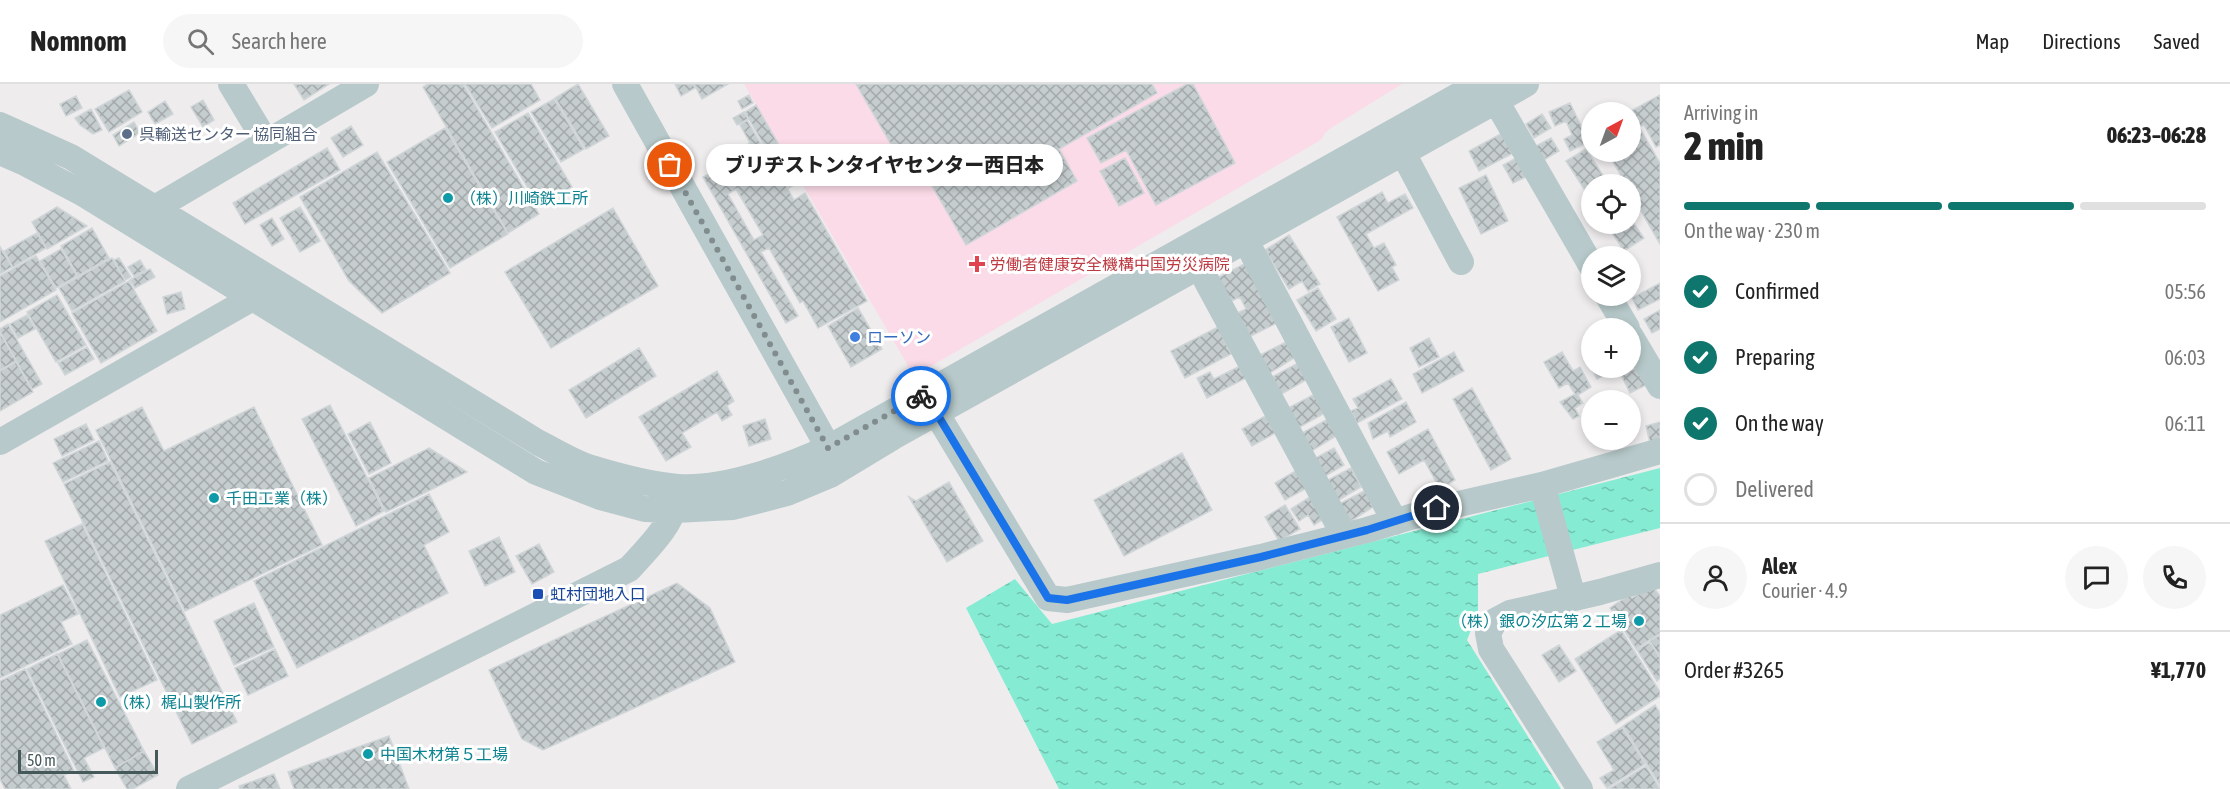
<!DOCTYPE html>
<html lang="en">
<head>
<meta charset="utf-8">
<style>
  :root { --surface:#fff; --page:#f6f6f6; --text:#222; --muted:#767676; --line:#e0e0e0; --accent:#0f766e }
  body { margin:0; font-family:"Asap Condensed","Noto Sans JP",sans-serif; background:var(--page); color:var(--text); height:100vh; display:flex; flex-direction:column; font-size:22px; white-space:nowrap }
  * { box-sizing:border-box; margin:0 }
  p { font-size:20px; color:var(--muted) }
  .icon { flex:none; width:33px; height:33px; fill:none; stroke:currentColor; stroke-width:2; stroke-linecap:round; stroke-linejoin:round }
  .map { position:relative; flex:1; overflow:hidden }
  .sheet { display:flex; flex-direction:column; background:var(--surface); width:570px }
  .sheet>* { flex:none }
  .needle { width:39px; rotate:41deg }
  .buttons { position:absolute; left:1581px; top:18px; display:grid; gap:12px }
  .buttons a { display:grid; place-items:center; width:60px; height:60px; border-radius:50%; background:var(--surface); box-shadow:0 3px 9px #0003; font-size:30px }
  .scale { position:absolute; left:18px; bottom:15px; width:140px; box-sizing:border-box; padding-left:6px; border:3px solid #45595a; border-top:0; font-size:16px; line-height:21px; white-space:nowrap; color:#45595a; -webkit-text-stroke:4px #fff; paint-order:stroke }
  .pin { position:absolute; display:grid; place-items:center; width:51px; height:51px; color:#fff; margin:-26px; border:3px solid #fff; border-radius:50%; box-shadow:0 2px 6px #0007 }
  .courier { position:absolute; display:grid; place-items:center; width:60px; height:60px; margin:-30px; border:4px solid #1a73e8; border-radius:50%; background:#fff; color:#222; box-shadow:0 2px 8px #0007 }
  .bubble { position:absolute; height:42px; border-radius:21px; background:var(--surface); box-shadow:0 3px 9px #0003; font-size:20px; font-weight:800; line-height:42px; text-align:center }
  .overview em { font-style:normal; font-weight:800 }
  .overview div { display:flex; flex-direction:column-reverse }
  .overview { display:flex; align-items:center; justify-content:space-between; height:102px; padding:0 24px }
  h1 { font-size:39px; font-weight:800; line-height:45px }
  .bar { display:grid; grid-template-columns:repeat(4,1fr); gap:9px 6px; align-content:center; height:72px; padding:0 24px }
  .bar i { height:8px; border-radius:4px; background:var(--line) }
  .bar .current { background:var(--accent) }
  .bar p { grid-column:span 4 }
  .line { display:flex; align-items:center; gap:15px; padding:0 24px; border-top:2px solid var(--line) }
  .line div { flex:1 }
  .round { display:grid; place-items:center; flex:none; width:63px; height:63px; border-radius:32px; background:var(--page) }
  ol { padding:0 24px; list-style:none }
  li { display:flex; align-items:center; gap:18px; height:66px }
  li p { margin-inline-start:auto }
  li .icon { padding:6px; border-radius:50%; background:var(--accent); color:#fff; stroke-width:4 }
  li:last-child { color:var(--muted) }
  li i { width:33px; height:33px; border:3px solid var(--line); border-radius:50% }
  header { display:flex; align-items:center; gap:36px; box-sizing:border-box; height:84px; padding:0 30px; background:var(--surface); border-bottom:2px solid var(--line) }
  header strong { font-size:28px }
  nav { display:flex; gap:33px; margin-inline-start:auto; font-size:21px }
  .search { width:420px; height:54px; background:var(--page); display:flex; align-items:center; gap:15px; box-sizing:border-box; padding:0 21px; border-radius:33px; color:var(--muted); font-size:22px }
  main { display:flex; flex:1; min-height:0 }
  .map>svg:first-child { display:block }
  .medical { fill:#fbdbe7 }
  .water { fill:url(#water-ripples) }
  .building { fill:url(#building-cross-hatch); stroke:#d0d6d8; stroke-width:1.5; fill-rule:evenodd }
  .lines { fill:none; stroke-linecap:round; stroke-linejoin:round }
  .minor { stroke:#b7c9ca; stroke-width:26 }
  .done { stroke:#808c8e; stroke-width:6; stroke-dasharray:0 10.8 }
  .route { stroke:#1a73e8; stroke-width:8 }
  .service-dot { fill:#5c6f8a; stroke:#fff; stroke-width:2 }
  .culture-dot { fill:#0f9aa8; stroke:#fff; stroke-width:2 }
  .health-dot { fill:#e0444e; stroke:#fff; stroke-width:2 }
  .shop-dot { fill:#3f7fe0; stroke:#fff; stroke-width:2 }
  .transit-dot { fill:#1a4fb4; stroke:#fff; stroke-width:2 }
  .labels { text-anchor:middle; stroke-width:6; stroke-linejoin:round; paint-order:stroke }
  .service-label { font-size:16px; fill:#4e5e75; stroke:#fff; text-anchor:start }
  .culture-label { font-size:16px; fill:#0d838f; stroke:#fff; text-anchor:start }
  .health-label { font-size:16px; fill:#be3a42; stroke:#fff; text-anchor:start }
  .shop-label { font-size:16px; fill:#366cbe; stroke:#fff; text-anchor:start }
  .transit-label { font-size:16px; fill:#164399; stroke:#fff; text-anchor:start }
</style>
</head>
<body>
<header>
<strong>Nomnom</strong>
<div class="search"><svg class="icon" aria-label="search" viewBox="0 0 24 24"><circle cx="10" cy="10" r="6"/><path d="M15 15l6 6"/></svg>Search here</div>
<nav><a>Map</a><a>Directions</a><a>Saved</a></nav>
</header>
<main>
<div class="map">
<svg width="1660" height="705" viewBox="0 0 1660 705">
  <defs>
    <pattern id="water-ripples" width="26" height="14" patternUnits="userSpaceOnUse" patternTransform="scale(1.5)"><rect width="26" height="14" fill="#85ecd3"/><path d="M2 4q2-2 4 0t4 0M15 11q2-2 4 0t4 0" fill="none" stroke="#6fc2ae"/></pattern>
    <pattern id="building-cross-hatch" width="8" height="8" patternUnits="userSpaceOnUse" patternTransform="scale(1.5)"><rect width="8" height="8" fill="#c6cdcf"/><path d="M0 0l8 8M0 8l8-8" fill="none" stroke="#a3a9ab"/></pattern>
  </defs>
  <rect width="100%" height="100%" fill="#efecee"/>
  <path class="medical" d="M744,0H1402L1331,44L1325,49L1321,56L914,292Z"/>
  <path class="water" d="M1660,384V444L1478,490V529L1467,556L1561,705H1059L966,524L1015,495L1052,540Z"/>
  <path class="building" d="M294,0H329L304,16Z
    M428,0H463L539,130L508,149L423,3Z
    M465,0H531L540,16L492,44Z
    M578,0L609,52L586,65L555,14Z
    M675,0H693L695,4L681,12Z
    M694,0H728L702,15Z
    M856,0H1152L1157,9L1059,65L1077,97L966,161L924,88L911,95Z
    M1187,0H1193L1235,79L1156,121L1126,66L1101,79L1087,54Z
    M129,6L142,28L109,48L95,25Z
    M749,11L753,19L742,25L738,17Z
    M1660,11V61L1656,63L1644,41L1639,43L1660,79V160L1630,108V100H1626L1607,68H1630L1629,28Z
    M76,12L82,24L66,32L60,20Z
    M554,15L584,65L561,78L531,28Z
    M203,16L214,36L203,43L191,23Z
    M165,17L173,30L155,40L148,28Z
    M1570,19L1589,58L1570,67L1564,55L1572,51L1566,37L1555,42L1549,28Z
    M756,21L782,66L770,72L745,28Z
    M91,25L102,46L93,50L80,41L75,34Z
    M744,28L748,35L737,41L733,34Z
    M528,29L572,103L539,123L495,48Z
    M1542,30L1551,44L1534,54L1526,40Z
    M747,36L772,79L757,87L751,77L732,88L729,83L748,71L743,63L750,59L740,41Z
    M134,38L140,49L119,62L113,51Z
    M351,42L363,61L343,73L331,54Z
    M445,44L508,150L450,184L387,78Z
    M1508,46L1519,66L1479,87L1469,67Z
    M1551,54L1559,67L1542,77L1534,63Z
    M327,64L340,86L245,140L233,119Z
    M1586,65L1604,93L1584,105L1566,77Z
    M377,68L450,189L382,229L349,197L300,113Z
    M1520,72L1530,91L1513,99L1503,81Z
    M1125,74L1144,109L1119,122L1100,87Z
    M785,75L799,98L789,104L776,80Z
    M751,77L756,86L743,93L738,84Z
    M774,80L794,116L805,109L867,217L818,244L803,217L800,219L769,164L761,168L798,232L786,239L703,93L716,86L721,95L738,86L742,94L755,87L757,90ZM736,105L763,151L754,156L728,110Z
    M1486,91L1508,137L1481,150L1459,104Z
    M1382,108L1388,119L1405,110L1413,124L1366,150L1374,164L1384,159L1396,181L1392,183L1399,196L1378,207L1337,133Z
    M57,123L87,142L47,165L32,138Z
    M300,123L320,157L300,168L280,134Z
    M613,124L658,202L551,264L505,188Z
    M272,134L284,155L272,162L260,141Z
    M1630,134L1644,154L1624,167L1606,140H1630Z
    M92,144L109,174L78,192L61,162Z
    M37,149L46,164L13,183L4,167Z
    M1289,151L1320,200L1308,207L1302,197L1289,205L1265,166Z
    M0,163L12,183L0,190Z
    M61,165L77,192L56,204L40,177Z
    M36,172L56,206L0,238V192Z
    M112,174L125,197L72,227L59,204Z
    M119,174L131,193L125,196L114,176Z
    M140,176L146,186L134,192L128,183Z
    M1248,178L1279,238L1247,254L1235,230L1246,225L1240,213L1227,219L1215,195Z
    M150,185L155,193L135,204L130,196Z
    M129,197L157,247L101,279L72,229Z
    M1660,199V215L1638,226L1632,214Z
    M1318,204L1336,235L1316,247L1297,216Z
    M181,208L185,225L167,230L163,213Z
    M57,211L86,261L56,278L27,228Z
    M858,224L882,265L851,283L828,242Z
    M1660,226V245L1652,249L1644,235Z
    M27,231L35,245L18,254L10,240Z
    M1349,234L1367,269L1349,278L1331,243Z
    M8,240L42,300L32,305L0,247V245Z
    M1218,243L1231,270L1185,294L1171,267Z
    M0,249L16,277L0,286Z
    M1429,254L1439,273L1419,283L1410,264Z
    M1286,258L1294,274L1268,290L1258,272Z
    M87,263L94,275L65,291L58,279Z
    M639,264L656,292L586,334L569,306Z
    M1454,268L1464,287L1422,309L1413,290Z
    M1562,268L1573,287L1580,283L1591,303L1578,311L1583,319L1575,324L1579,332L1573,335L1560,318L1575,310L1568,299L1559,304L1544,278Z
    M16,278L33,308L0,327V287Z
    M1298,279L1306,296L1280,311L1270,294Z
    M1242,281L1248,293L1207,314L1197,294L1210,288L1214,295Z
    M1643,281L1652,298L1630,309L1621,291Z
    M1596,284H1619L1597,295L1592,285Z
    M717,287L734,317L727,322L732,331L722,337L717,328L682,349L691,363L666,377L639,333Z
    M1391,295L1402,315L1357,339L1351,327L1358,324L1353,315Z
    M1472,304L1511,375L1491,386L1453,315Z
    M1315,310L1325,329L1298,344L1288,324Z
    M1406,318L1416,338L1390,353L1388,347L1373,355L1368,339Z
    M330,321L384,427L356,442L302,335Z
    M142,323L164,367L254,323L322,461L185,527L96,346Z
    M1267,331L1277,348L1252,362L1242,345Z
    M765,335L771,355L749,362L743,342Z
    M1328,335L1336,352L1310,368L1300,350Z
    M370,338L391,379L369,390L348,350Z
    M1660,338V361L1651,363L1646,342Z
    M86,340L94,356L62,372L54,355Z
    M1428,345L1455,396L1440,405L1424,376L1399,390L1387,368Z
    M99,357L108,377L63,398L53,379Z
    M429,364L467,388L386,428L369,394Z
    M1334,364L1344,381L1322,394L1312,376Z
    M1182,369L1212,426L1124,472L1094,416Z
    M110,378L237,638L192,660L64,400Z
    M1351,384L1361,403L1337,417L1326,397Z
    M1297,386L1307,404L1285,416L1275,399Z
    M949,398L983,457L947,478L909,413L916,417Z
    M1366,406L1373,423L1348,439L1337,421Z
    M1316,409L1330,431L1314,441L1308,431L1299,437L1291,425Z
    M429,410L449,448L424,461L448,509L297,584L254,497Z
    M1285,421L1300,445L1279,457L1265,433Z
    M82,440L157,596L120,613L45,457Z
    M499,453L515,488L485,502L469,467Z
    M539,460L554,488L532,500L516,472Z
    M677,499L710,524L735,578L543,666L522,655L489,586Z
    M63,501L78,530L61,538L72,560L0,594V531Z
    M1650,503H1653L1660,512V549L1636,565L1610,524L1629,511L1632,514Z
    M254,519L274,563L234,581L214,537Z
    M1621,546L1660,608V612L1616,640L1575,575Z
    M1660,551V573L1650,557Z
    M87,556L144,667L115,684L58,570Z
    M1650,558L1660,574V594L1657,597L1637,566Z
    M1559,561L1576,587L1559,598L1542,571Z
    M275,565L288,592L248,611L235,584Z
    M57,570L104,664L84,674L94,693L83,698L27,585Z
    M25,585L74,687L64,691L71,705H5L0,695V597Z
    M1655,621L1660,629V701L1623,642Z
    M1622,643L1645,680L1607,704L1600,694L1614,686L1597,658Z
    M389,652L409,705H294L288,688Z
    M144,667L158,691L133,705H127L115,684Z
    M1646,682L1660,705H1609Z
    M274,690L280,705H240L239,702Z"/>
  <g class="lines">
    <path class="minor" d="M231,0L266,58
      M625,0L837,379
      M1488,3L1592,183
      M0,41L71,73L539,359C555,367 571,377 588,383C614,391 652,401 678,403C725,406 787,383 828,364L1479,0
      M0,68L23,78L82,109L536,388L600,413L645,425L675,426L733,423L787,409L830,391L893,353L1526,0
      M1403,69L1461,178
      M148,135L155,124L366,0
      M1238,142L1395,438
      M1191,168L1344,451
      M1608,212L1627,244
      M1630,251L1660,302
      M929,317L1048,514L1067,516L1261,473L1367,446L1437,425L1542,401L1660,367
      M0,358L263,208
      M1542,401L1573,513
      M189,705L629,485C647,465 672,442 677,414
      M1580,705L1491,565L1488,549L1495,537L1510,529L1600,508L1660,491"/>
  </g>
  <g class="lines">
    <path class="done" d="M670,81L828,364L921,312"/>
    <path class="route" d="M921,312L925,310L1048,514L1067,516L1261,473L1367,446L1437,424"/>
  </g>
  <circle class="service-dot" cx="127" cy="50" r="6"/>
  <g class="culture-dot">
    <circle cx="448" cy="114" r="6"/>
    <circle cx="214" cy="414" r="6"/>
    <circle cx="1639" cy="537" r="6"/>
    <circle cx="101" cy="618" r="6"/>
    <circle cx="368" cy="670" r="6"/>
  </g>
  <path class="health-dot" d="M974 171h6v6h6v6h-6v6h-6v-6h-6v-6h6z"/>
  <circle class="shop-dot" cx="855" cy="253" r="6"/>
  <rect class="transit-dot" x="532" y="504" width="12" height="12" rx="3"/>
  <g class="labels">
    <g class="service-label">
      <text x="139" y="56">呉輸送センター 協同組合</text>
    </g>
    <g class="culture-label">
      <text x="460" y="120">（株）川崎鉄工所</text>
      <text x="226" y="420">千田工業（株）</text>
      <text x="1627" y="543" text-anchor="end">（株）銀の汐広第２工場</text>
      <text x="113" y="624">（株）梶山製作所</text>
      <text x="380" y="676">中国木材第５工場</text>
    </g>
    <g class="health-label">
      <text x="990" y="186">労働者健康安全機構中国労災病院</text>
    </g>
    <g class="shop-label">
      <text x="867" y="259">ローソン</text>
    </g>
    <g class="transit-label">
      <text x="550" y="516">虹村団地入口</text>
    </g>
  </g>
</svg>
<div class="buttons">
<a><svg class="needle" viewBox="-14 -14 28 28"><path d="M0-13l5 13h-10z" fill="#e53935"/><path d="M0 13l5-13h-10z" fill="#767676"/></svg></a>
<a><svg class="icon" aria-label="locate" viewBox="0 0 24 24"><circle cx="12" cy="12" r="6"/><path d="M12 2v4M12 18v4M2 12h4M18 12h4"/></svg></a>
<a><svg class="icon" aria-label="layers" viewBox="0 0 24 24"><path d="M12 4l9 5-9 5-9-5zM3 14l9 5 9-5"/></svg></a>
<a>+</a>
<a>−</a>
</div>
<div class="scale">50 m</div>
<div class="pin" style="left:670px;top:81px;background:#ea580c"><svg class="icon" aria-label="bag" viewBox="0 0 24 24"><path d="M5 8h14l-1 12H6zM9 8a3 3 0 0 1 6 0"/></svg></div>
<div class="pin" style="left:1437px;top:424px;background:#1f2937"><svg class="icon" aria-label="home" viewBox="0 0 24 24"><path d="M3 11l9-7 9 7M6 9v11h12V9"/></svg></div>
<div class="courier" style="left:921px;top:312px"><svg class="icon" aria-label="bike" viewBox="0 0 24 24"><circle cx="6" cy="16" r="4"/><circle cx="18" cy="16" r="4"/><path d="M6 16l4-8h5l3 8M10 8l3 8H6M13 5h3"/></svg></div>
<div class="bubble" style="left:706px;top:60px;width:357px">ブリヂストンタイヤセンター西日本</div>
</div>
<section class="sheet">
<div class="overview"><div><h1>2 min</h1><p>Arriving in</p></div><em>06:23–06:28</em></div>
<div class="bar"><i class="current"></i><i class="current"></i><i class="current"></i><i></i><p>On the way · 230 m</p></div>
<ol>
<li><svg class="icon" aria-label="check" viewBox="0 0 24 24"><path d="M5 12l5 5 9-10"/></svg>Confirmed<p>05:56</p></li>
<li><svg class="icon" aria-label="check" viewBox="0 0 24 24"><path d="M5 12l5 5 9-10"/></svg>Preparing<p>06:03</p></li>
<li><svg class="icon" aria-label="check" viewBox="0 0 24 24"><path d="M5 12l5 5 9-10"/></svg>On the way<p>06:11</p></li>
<li><i></i>Delivered</li>
</ol>
<div class="line" style="height:108px"><a class="round"><svg class="icon" aria-label="person" viewBox="0 0 24 24"><circle cx="12" cy="8" r="4"/><path d="M4 21q1-7 8-7t8 7"/></svg></a><div><b>Alex</b><p>Courier · 4.9</p></div><a class="round"><svg class="icon" aria-label="chat" viewBox="0 0 24 24"><path d="M4 5h16v11H9l-5 4z"/></svg></a><a class="round"><svg class="icon" aria-label="phone" viewBox="0 0 24 24"><path d="M5 4h4l2 5-3 2q2 4 5 5l2-3 5 2v4C11 20 4 13 5 4z"/></svg></a></div>
<div class="line" style="height:78px"><div>Order #3265</div><b>¥1,770</b></div>
</section>
</main>
</body>
</html>
